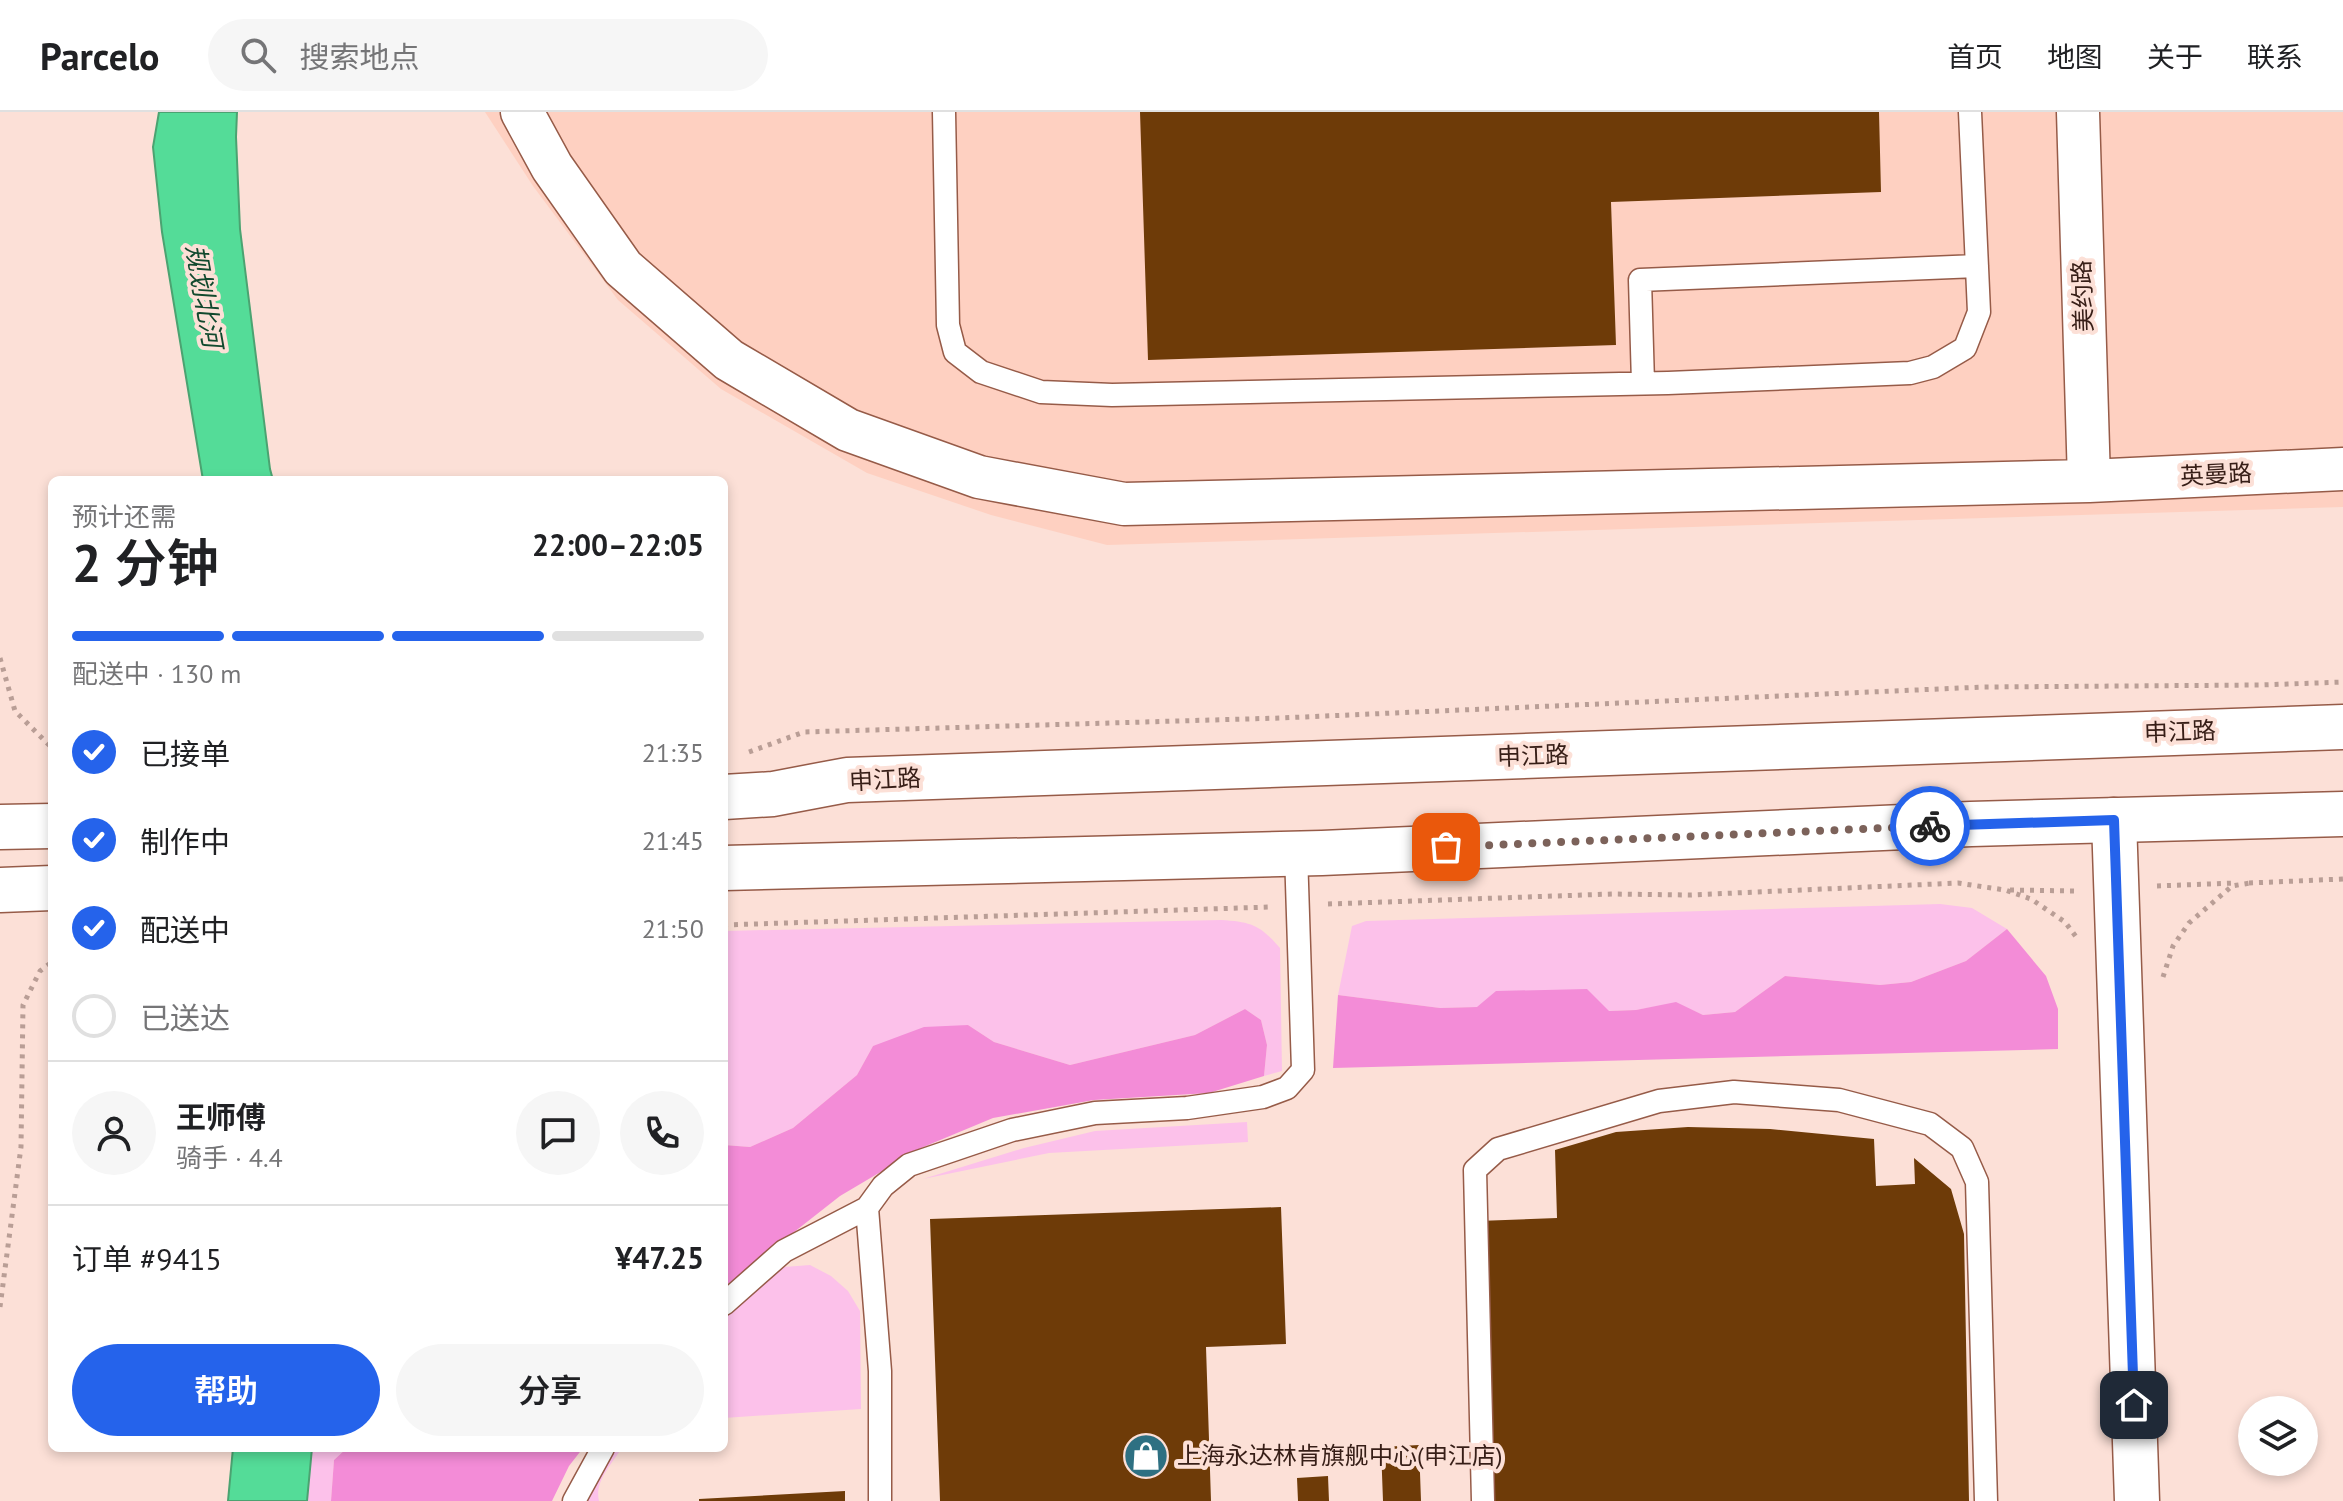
<!DOCTYPE html>
<html lang="zh">
<head>
<meta charset="utf-8">
<style>
  :root { --surface:#fff; --page:#f6f6f6; --text:#202124; --muted:#757577; --line:#e0e0e0; --accent:#2563eb }
  body { margin:0; font-family:"PT Sans","Noto Sans SC",sans-serif; background:var(--page); color:var(--text); height:100vh; display:flex; flex-direction:column; font-size:30px; white-space:nowrap }
  * { box-sizing:border-box; margin:0 }
  p { font-size:26px; color:var(--muted) }
  .icon { flex:none; width:44px; height:44px; fill:none; stroke:currentColor; stroke-width:2; stroke-linecap:round; stroke-linejoin:round }
  .map { position:relative; flex:1; overflow:hidden }
  .sheet { position:absolute; left:48px; top:364px; width:680px; height:976px; display:flex; flex-direction:column; background:var(--surface); border-radius:12px; box-shadow:0 4px 12px #0003 }
  .sheet>* { flex:none }
  .tools { position:absolute; left:2238px; top:1284px; display:grid; gap:16px }
  .tools a { display:grid; place-items:center; width:80px; height:80px; border-radius:50%; background:var(--surface); box-shadow:0 4px 12px #0003; font-size:40px }
  .pin { position:absolute; display:grid; place-items:center; width:68px; height:68px; color:#fff; margin:-34px; border-radius:16px; box-shadow:0 4px 12px #0006 }
  .courier { position:absolute; display:grid; place-items:center; width:80px; height:80px; margin:-40px; border:6px solid #2563eb; border-radius:50%; background:#fff; color:#222; box-shadow:0 2px 10px #0007 }
  .head em { font-style:normal; font-weight:600 }
  .head div { display:flex; flex-direction:column-reverse }
  .head { display:flex; align-items:center; justify-content:space-between; height:136px; padding:0 24px }
  h1 { font-size:52px; font-weight:600; line-height:60px }
  .bar { display:grid; grid-template-columns:repeat(4,1fr); gap:12px 8px; align-content:center; height:96px; padding:0 24px }
  .bar i { height:10px; border-radius:6px; background:var(--line) }
  .bar .on { background:var(--accent) }
  .bar p { grid-column:span 4 }
  .line { display:flex; align-items:center; gap:20px; padding:0 24px; border-top:2px solid var(--line) }
  .line div { flex:1 }
  .round { display:grid; place-items:center; flex:none; width:84px; height:84px; border-radius:42px; background:var(--page) }
  ol { padding:0 24px; list-style:none }
  li { display:flex; align-items:center; gap:24px; height:88px }
  li p { margin-inline-start:auto }
  li .icon { padding:8px; border-radius:50%; background:var(--accent); color:#fff; stroke-width:4 }
  li:last-child { color:var(--muted) }
  li i { width:44px; height:44px; border:4px solid var(--line); border-radius:50% }
  .cta { display:flex; gap:16px; margin-top:auto; padding:16px 24px }
  .cta a { flex:1; height:92px; border-radius:48px; background:var(--accent); color:#fff; font-size:32px; font-weight:600; line-height:92px; text-align:center }
  .cta a+a { background:var(--page); color:var(--text) }
  header { display:flex; align-items:center; gap:48px; box-sizing:border-box; height:112px; padding:0 40px; background:var(--surface); border-bottom:2px solid var(--line) }
  header strong { font-size:38px }
  nav { display:flex; gap:44px; margin-inline-start:auto; font-size:28px }
  .search { width:560px; height:72px; background:var(--page); display:flex; align-items:center; gap:20px; box-sizing:border-box; padding:0 28px; border-radius:44px; color:var(--muted); font-size:30px }
  .map>svg:first-child { display:block }
  .built { fill:#fed0c1 }
  .green { fill:#fcc1ea }
  .forest { fill:#f38cd7 }
  .water { fill:#54dc98; stroke:#4ba371; stroke-width:2 }
  .building { fill:#6e3b08 }
  .lines { fill:none; stroke-linecap:round; stroke-linejoin:round }
  .service-casing { stroke:#965b48; stroke-width:25 }
  .minor-casing { stroke:#965b48; stroke-width:45 }
  .tertiary-casing { stroke:#965b48; stroke-width:47 }
  .secondary-casing { stroke:#965b48; stroke-width:47 }
  .path { stroke:#b99e96; stroke-width:5; stroke-dasharray:4 6; stroke-linecap:butt }
  .service { stroke:#fff; stroke-width:22 }
  .minor { stroke:#fff; stroke-width:42 }
  .tertiary { stroke:#fff; stroke-width:44 }
  .secondary { stroke:#fff; stroke-width:44 }
  .done { stroke:#7c625a; stroke-width:8; stroke-dasharray:0 14.4 }
  .route { stroke:#2563eb; stroke-width:10 }
  .labels { text-anchor:middle; stroke-width:8; stroke-linejoin:round; paint-order:stroke }
  .street-label { font-size:24px; fill:#371e17; stroke:#fce0d7 }
  .poi-label { font-size:24px; fill:#371e17; stroke:#fce0d7; text-anchor:start }
  .water-label { font-size:26px; font-style:italic; fill:#11492e; stroke:#fce0d7 }
</style>
</head>
<body>
<header>
<strong>Parcelo</strong>
<div class="search"><svg class="icon" aria-label="search" viewBox="0 0 24 24"><circle cx="10" cy="10" r="6"/><path d="M15 15l6 6"/></svg>搜索地点</div>
<nav><a>首页</a><a>地图</a><a>关于</a><a>联系</a></nav>
</header>
<div class="map">
<svg width="2343" height="1389" viewBox="0 0 2343 1389">
  <rect width="100%" height="100%" fill="#fce0d7"/>
  <path class="built" d="M485,0H2343V395L1107,433L991,403L867,361L721,277L618,188L533,74Z"/>
  <path class="green" d="M1940,792L1972,796L2007,817L1966,849L1911,870L1880,873L1785,864L1735,900L1703,903L1676,891L1636,898L1608,899L1477,895L1440,896L1338,883L1352,814L1366,809Z
    M1221,808C1252,810 1260,813 1280,836L1282,959L1264,964L1267,933L1261,908L1245,897L1195,923L1070,953L994,930L968,913L873,934L857,963L793,1016L750,1035L724,1033V819Z
    M1247,1010L1248,1030L1049,1041L923,1067L1024,1036L1095,1019Z
    M810,1153L831,1164L848,1179L860,1199L861,1297L724,1306V1206L738,1190L784,1155Z
    M312,1336H347L334,1348L331,1389H307Z
    M611,1336H641L621,1337C612,1352 594,1370 599,1389H580Z"/>
  <path class="forest" d="M2007,817L2046,864L2058,897V937L1333,956L1338,883L1440,896L1477,895L1496,879L1587,877L1609,899L1636,898L1676,890L1703,903L1735,900L1785,864L1880,873L1911,870L1966,849Z
    M1245,897L1261,908L1267,933L1264,964L1209,981L1094,988L993,1006L921,1036L840,1084L724,1175V1033L750,1035L793,1016L857,963L873,934L924,915L968,913L994,930L1070,953L1195,923Z
    M347,1336H583L569,1354L552,1389H331L334,1348Z"/>
  <path class="water" d="M159,0H237L236,25L240,117L270,357L273,368H203L162,120L153,35Z
    M233,1336H312L307,1389H228Z"/>
  <path class="building" d="M1140,0H1879L1881,80L1611,90L1616,233L1148,248Z
    M1688,1015L1770,1017L1874,1027L1876,1074L1915,1072L1914,1046L1951,1077L1964,1122L1969,1389H1488L1478,1109L1557,1106L1555,1038L1616,1020Z
    M1281,1095L1286,1232L1206,1235L1211,1389H940L930,1107Z
    M1419,1333L1421,1389H1383L1381,1335Z
    M1328,1364L1329,1389H1298L1297,1366Z
    M845,1379V1389H699V1387Z"/>
  <g class="lines">
    <g class="service-casing">
      <path id="service" d="M944,0L948,213L955,240L981,260L1041,280L1112,283L1668,271L1910,261L1933,255L1965,236L1979,200L1970,0
        M1643,271L1640,168L1977,154
        M724,1192L784,1139L867,1096
        M574,1389L603,1336
        M880,1389V1259L867,1096L883,1074L909,1053L1012,1018L1095,1001L1187,996L1263,985L1287,976L1303,958L1296,741
        M1483,1389L1475,1058L1498,1037L1659,989L1734,980L1839,988L1930,1012L1962,1036L1977,1070L1986,1389"/>
    </g>
    <g class="minor-casing">
      <path id="minor" d="M522,0L552,55L623,156L729,248L848,318L979,365L1124,392L2089,369L2343,357
        M2078,0L2089,369"/>
    </g>
    <g class="tertiary-casing">
      <path id="tertiary" d="M2114,708L2137,1389"/>
    </g>
    <g class="secondary-casing">
      <path id="secondary" d="M724,685L773,682L847,668L2343,615
        M0,715L52,714
        M724,756L1322,741L1971,712L2343,702
        M0,778L52,776"/>
    </g>
    <path class="path" d="M0,546L15,599L52,636
      M749,640L804,620L1280,606L1984,575L2261,573L2343,570
      M2249,771L2343,767
      M2157,774L2235,771
      M2010,778L2076,779
      M1328,792L1612,782L1690,783L1958,771L2005,778L2031,787L2065,810L2077,826
      M724,813L1270,795
      M2163,865L2173,834L2189,811L2232,774L2250,771
      M0,1195L21,1035L23,893L40,859L52,850"/>
    <use href="#service" class="service"/>
    <use href="#minor" class="minor"/>
    <use href="#tertiary" class="tertiary"/>
    <use href="#secondary" class="secondary"/>
  </g>
  <g class="lines">
    <path class="done" d="M1446,735L1930,714"/>
    <path class="route" d="M1930,714L2114,708L2134,1293"/>
  </g>
  <defs>
    <g id="shop-disc" transform="scale(2.3)"><circle r="9.5" fill="#2e7082" stroke="#fce0d7"/><path d="M-5-2.5h2.3a2.7 3.5 0 0 1 5.4 0H5L5.5 6h-11ZM-1.5-2.5h3a1.5 2.3 0 0 0-3 0Z" fill="#fff"/></g>
  </defs>
  <g fill-rule="evenodd">
    <use href="#shop-disc" x="1146" y="1344"/>
  </g>
  <g class="labels">
    <g class="street-label">
      <text transform="translate(2083 184) rotate(-92)" y="8">美约路</text>
      <text transform="translate(2216 363) rotate(-3)" y="8">英曼路</text>
      <text transform="translate(2180 620) rotate(-2)" y="8">申江路</text>
      <text transform="translate(1533 644) rotate(-2)" y="8">申江路</text>
      <text transform="translate(885 668) rotate(-3)" y="8">申江路</text>
    </g>
    <g class="poi-label">
      <text x="1177" y="1352">上海永达林肯旗舰中心(申江店)</text>
    </g>
    <g class="water-label">
      <text transform="translate(204 184) rotate(80)" y="9">规划北河</text>
    </g>
  </g>
</svg>
<div class="tools">
<a><svg class="icon" aria-label="layers" viewBox="0 0 24 24"><path d="M12 4l9 5-9 5-9-5zM3 14l9 5 9-5"/></svg></a>
</div>
<div class="pin" style="left:1446px;top:735px;background:#ea580c"><svg class="icon" aria-label="bag" viewBox="0 0 24 24"><path d="M5 8h14l-1 12H6zM9 8a3 3 0 0 1 6 0"/></svg></div>
<div class="pin" style="left:2134px;top:1293px;background:#1f2937"><svg class="icon" aria-label="home" viewBox="0 0 24 24"><path d="M3 11l9-7 9 7M6 9v11h12V9"/></svg></div>
<div class="courier" style="left:1930px;top:714px"><svg class="icon" aria-label="bike" viewBox="0 0 24 24"><circle cx="6" cy="16" r="4"/><circle cx="18" cy="16" r="4"/><path d="M6 16l4-8h5l3 8M10 8l3 8H6M13 5h3"/></svg></div>
<section class="sheet">
<div class="head"><div><h1>2 分钟</h1><p>预计还需</p></div><em>22:00–22:05</em></div>
<div class="bar"><i class="on"></i><i class="on"></i><i class="on"></i><i></i><p>配送中 · 130 m</p></div>
<ol>
<li><svg class="icon" aria-label="check" viewBox="0 0 24 24"><path d="M5 12l5 5 9-10"/></svg>已接单<p>21:35</p></li>
<li><svg class="icon" aria-label="check" viewBox="0 0 24 24"><path d="M5 12l5 5 9-10"/></svg>制作中<p>21:45</p></li>
<li><svg class="icon" aria-label="check" viewBox="0 0 24 24"><path d="M5 12l5 5 9-10"/></svg>配送中<p>21:50</p></li>
<li><i></i>已送达</li>
</ol>
<div class="line" style="height:144px"><a class="round"><svg class="icon" aria-label="person" viewBox="0 0 24 24"><circle cx="12" cy="8" r="4"/><path d="M4 21q1-7 8-7t8 7"/></svg></a><div><b>王师傅</b><p>骑手 · 4.4</p></div><a class="round"><svg class="icon" aria-label="chat" viewBox="0 0 24 24"><path d="M4 5h16v11H9l-5 4z"/></svg></a><a class="round"><svg class="icon" aria-label="phone" viewBox="0 0 24 24"><path d="M5 4h4l2 5-3 2q2 4 5 5l2-3 5 2v4C11 20 4 13 5 4z"/></svg></a></div>
<div class="line" style="height:104px"><div>订单 #9415</div><b>¥47.25</b></div>
<div class="cta"><a>帮助</a><a>分享</a></div>
</section>
</div>
</body>
</html>
